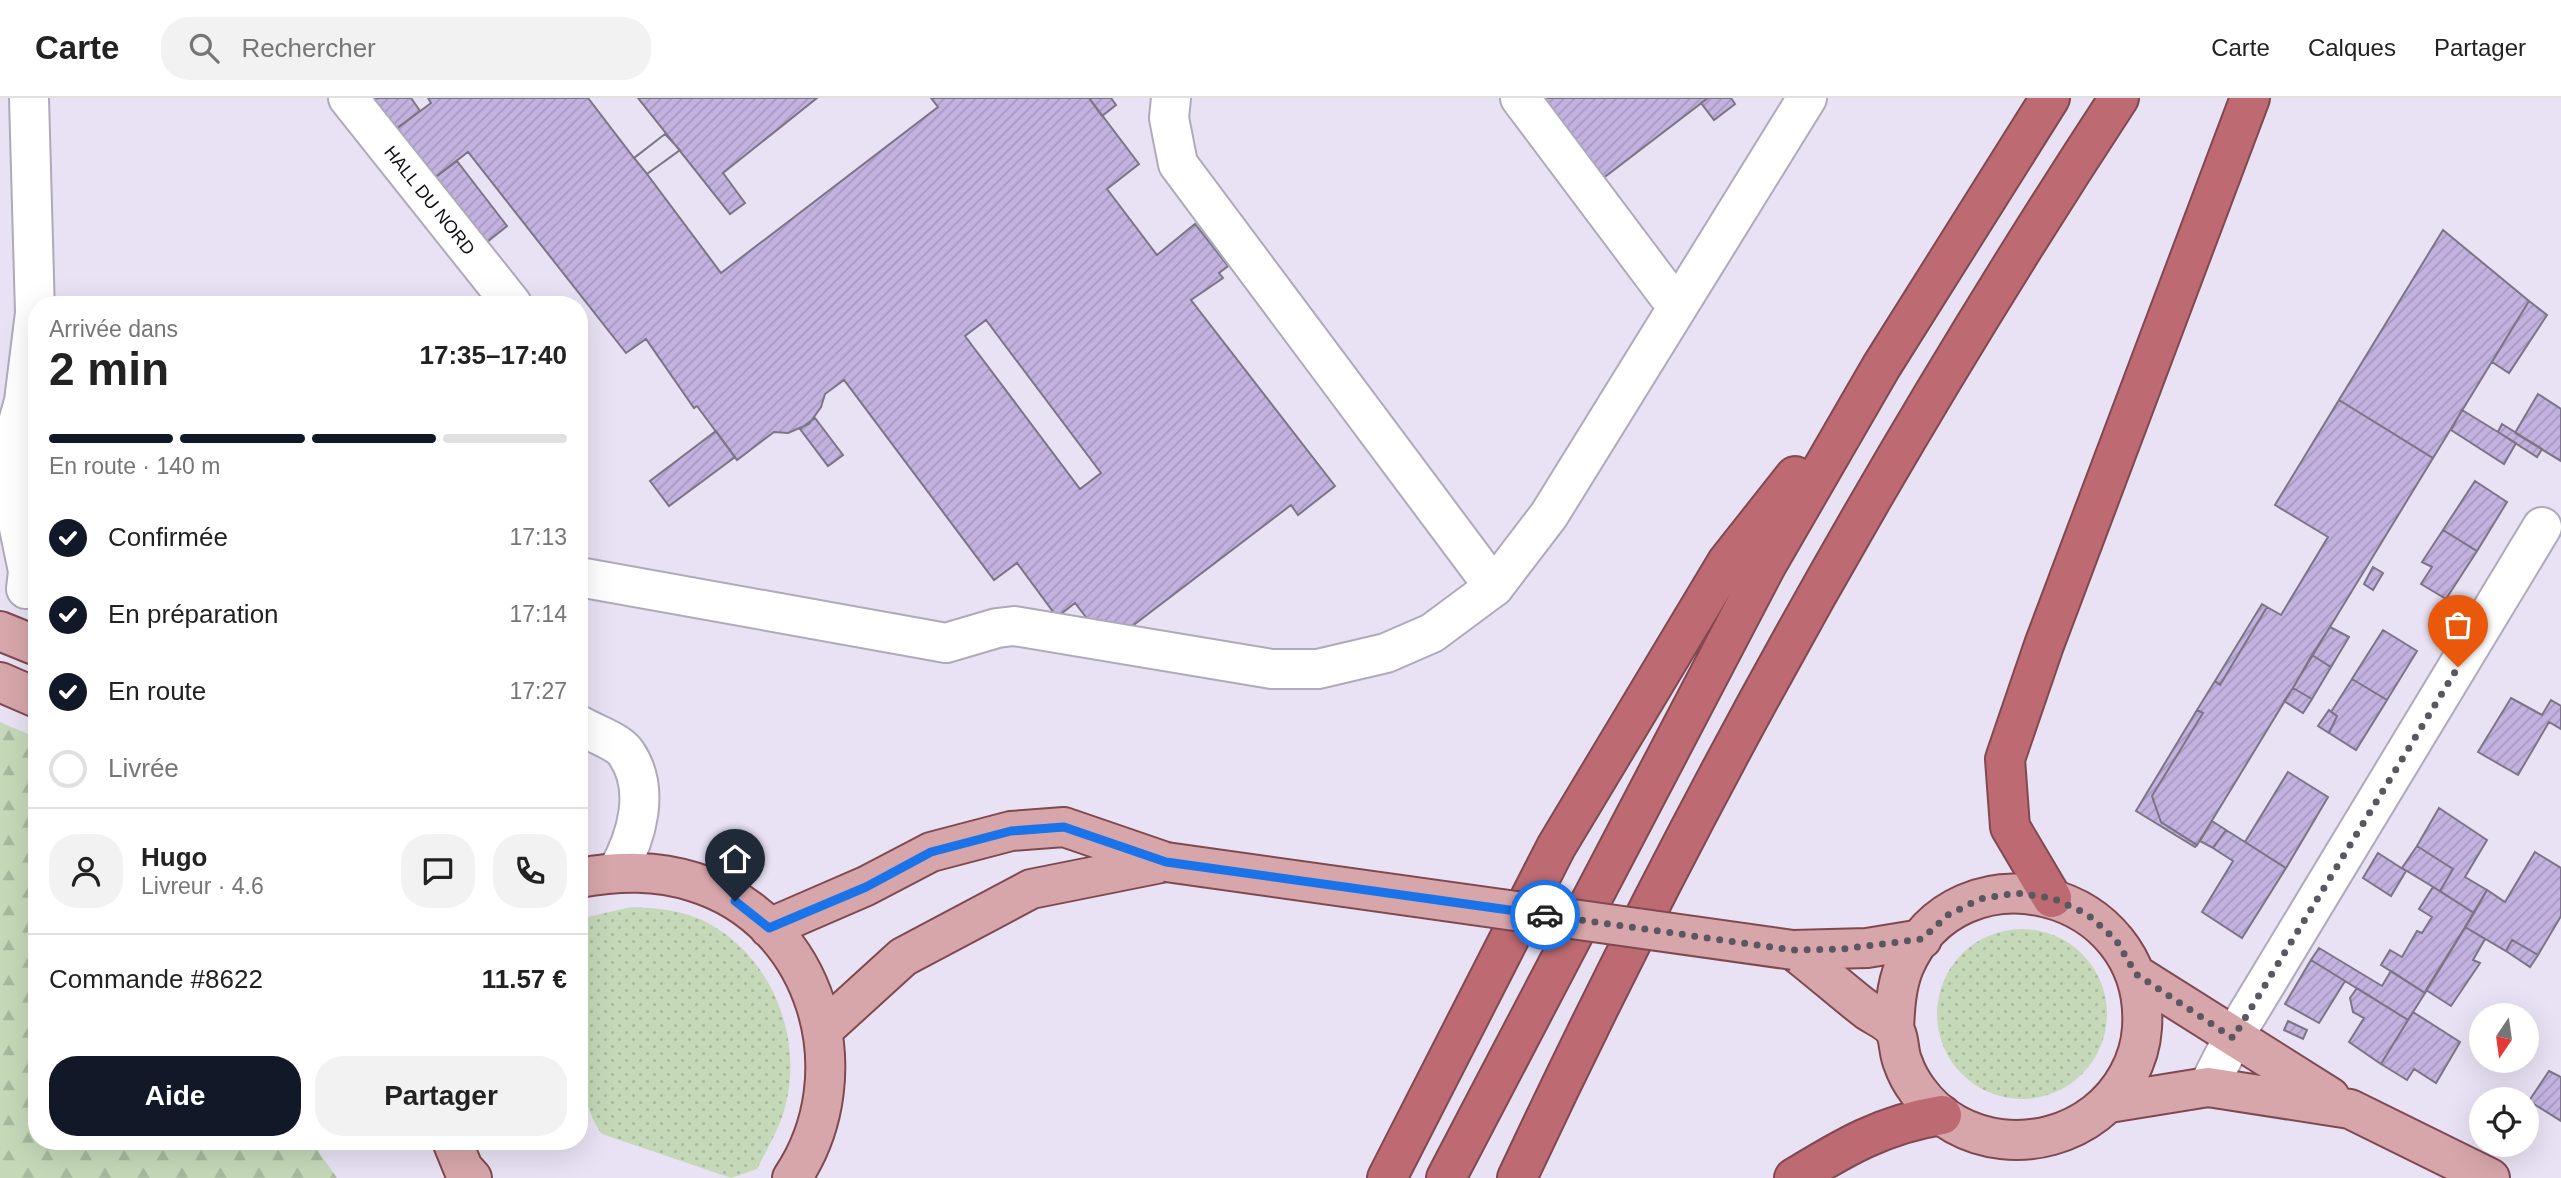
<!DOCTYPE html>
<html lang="fr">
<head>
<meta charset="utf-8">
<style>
  :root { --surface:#fff; --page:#f2f2f2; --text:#222; --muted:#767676; --line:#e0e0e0; --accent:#111827 }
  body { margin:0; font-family:Helvetica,sans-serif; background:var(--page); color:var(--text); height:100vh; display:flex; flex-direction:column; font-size:26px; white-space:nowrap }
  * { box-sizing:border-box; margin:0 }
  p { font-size:23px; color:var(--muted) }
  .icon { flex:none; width:38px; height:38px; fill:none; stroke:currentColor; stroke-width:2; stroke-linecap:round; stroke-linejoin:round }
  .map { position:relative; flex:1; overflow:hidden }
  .sheet { position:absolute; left:28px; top:198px; width:560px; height:854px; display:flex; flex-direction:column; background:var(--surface); border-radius:28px; box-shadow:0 7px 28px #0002 }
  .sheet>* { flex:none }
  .needle { width:46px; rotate:193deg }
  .controls { position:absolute; left:2469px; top:905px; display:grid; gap:14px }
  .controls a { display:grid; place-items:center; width:70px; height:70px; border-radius:50%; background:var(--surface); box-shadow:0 7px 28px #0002; font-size:35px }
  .pin { position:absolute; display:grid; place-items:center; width:60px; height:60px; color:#fff; margin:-72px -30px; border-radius:50% 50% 50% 0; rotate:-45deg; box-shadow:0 0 7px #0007 }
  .pin .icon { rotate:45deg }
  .courier { position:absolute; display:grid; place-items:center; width:70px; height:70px; margin:-35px; border:5px solid #1a73e8; border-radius:50%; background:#fff; color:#222; box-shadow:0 2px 9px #0007 }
  .summary em { font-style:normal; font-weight:600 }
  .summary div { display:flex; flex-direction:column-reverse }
  .summary { display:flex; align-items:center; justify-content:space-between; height:119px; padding:0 21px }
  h1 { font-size:46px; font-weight:600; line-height:52px }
  .bar { display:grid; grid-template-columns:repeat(4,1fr); gap:10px 7px; align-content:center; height:84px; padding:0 21px }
  .bar i { height:9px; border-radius:5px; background:var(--line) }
  .bar .on { background:var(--accent) }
  .bar p { grid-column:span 4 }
  .line { display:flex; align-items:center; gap:18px; padding:0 21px; border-top:2px solid var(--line) }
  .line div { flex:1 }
  .round { display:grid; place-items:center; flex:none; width:74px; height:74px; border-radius:28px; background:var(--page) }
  ol { padding:0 21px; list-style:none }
  li { display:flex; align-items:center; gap:21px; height:77px }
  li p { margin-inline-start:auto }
  li .icon { padding:7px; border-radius:50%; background:var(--accent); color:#fff; stroke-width:4 }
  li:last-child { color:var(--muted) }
  li i { width:38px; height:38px; border:4px solid var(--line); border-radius:50% }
  .cta { display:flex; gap:14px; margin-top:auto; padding:14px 21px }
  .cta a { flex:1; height:80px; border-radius:28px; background:var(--accent); color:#fff; font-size:28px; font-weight:600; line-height:80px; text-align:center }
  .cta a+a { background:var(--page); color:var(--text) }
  header { display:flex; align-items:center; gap:42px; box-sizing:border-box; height:98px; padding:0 35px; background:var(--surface); border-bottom:2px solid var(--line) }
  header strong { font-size:33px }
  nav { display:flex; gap:38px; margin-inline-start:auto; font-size:24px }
  .search { width:490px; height:63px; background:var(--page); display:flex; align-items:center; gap:18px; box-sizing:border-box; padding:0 24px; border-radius:28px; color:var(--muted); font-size:26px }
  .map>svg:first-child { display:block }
  .grass { fill:url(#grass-dots) }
  .forest { fill:url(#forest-firs) }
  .building { fill:url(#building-hatch); stroke:#7b7585; stroke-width:2; fill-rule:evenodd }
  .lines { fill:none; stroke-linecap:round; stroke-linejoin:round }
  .minor-casing { stroke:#afa9ba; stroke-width:42 }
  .major-casing { stroke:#804950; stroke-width:42 }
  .highway-casing { stroke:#804950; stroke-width:42 }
  .minor { stroke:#fff; stroke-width:38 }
  .major { stroke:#d7a6aa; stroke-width:38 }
  .highway { stroke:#bd6a72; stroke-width:38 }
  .major-bridge-casing { stroke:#804950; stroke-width:42; stroke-linecap:butt }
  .major-bridge { stroke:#d7a6aa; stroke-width:38 }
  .done { stroke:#5a5761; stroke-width:7; stroke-dasharray:0 12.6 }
  .route { stroke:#1a73e8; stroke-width:9 }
  .labels { text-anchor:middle; stroke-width:7; stroke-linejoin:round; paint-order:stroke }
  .street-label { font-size:18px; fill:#0e0c12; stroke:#fff }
</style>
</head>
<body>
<header>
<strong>Carte</strong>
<div class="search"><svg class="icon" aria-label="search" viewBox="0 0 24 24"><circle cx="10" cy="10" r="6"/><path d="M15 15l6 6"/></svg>Rechercher</div>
<nav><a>Carte</a><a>Calques</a><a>Partager</a></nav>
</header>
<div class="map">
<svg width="2561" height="1080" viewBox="0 0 2561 1080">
  <defs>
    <pattern id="grass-dots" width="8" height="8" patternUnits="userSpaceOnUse" patternTransform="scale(1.75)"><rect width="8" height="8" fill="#c5d9b9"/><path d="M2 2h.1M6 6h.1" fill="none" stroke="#a8b99e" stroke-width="1.8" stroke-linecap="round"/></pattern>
    <pattern id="forest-firs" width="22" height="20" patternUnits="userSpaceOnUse" patternTransform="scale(1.75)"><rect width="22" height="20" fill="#c5d9b9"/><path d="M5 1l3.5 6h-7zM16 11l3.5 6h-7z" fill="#a8b99e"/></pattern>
    <pattern id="building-hatch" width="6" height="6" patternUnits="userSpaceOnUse" patternTransform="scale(1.75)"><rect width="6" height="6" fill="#c3b2e0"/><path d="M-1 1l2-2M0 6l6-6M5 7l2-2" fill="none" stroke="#a698bf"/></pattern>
  </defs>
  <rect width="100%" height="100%" fill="#e8e2f4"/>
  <path class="grass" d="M631,809C657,810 684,812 708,825C773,860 805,943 784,1013C778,1033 766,1053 757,1071L731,1080L602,1036C567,991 579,878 579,821Z
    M1937 916a85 85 0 1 1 170 0a85 85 0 1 1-170 0Z"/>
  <path class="forest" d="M0,624L37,640V1043H311L337,1080H0Z"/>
  <path class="building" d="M368,0H411L420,13L393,33Z
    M428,0H588L634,60L665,36L680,52L647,76L721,175L938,9L931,0H1089L1139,66L1107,91L1157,157L1195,126L1228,168L1219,175L1223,180L1191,202L1335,388L1298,417L1291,407L1123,535L1102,540L1075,505L1057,519L1017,465L994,482L844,282L825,296L821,309L809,326L788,335L774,334L737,362L697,308L694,310L646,241L626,255L468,54L425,87L387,38L431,5ZM986,222L1101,375L1080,391L965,238Z
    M638,0H817L723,75L745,105L730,116Z
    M1089,0H1111L1116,7L1102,18Z
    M1540,0H1708L1602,81Z
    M1708,0H1731L1735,6L1714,22L1701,5Z
    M665,36L680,52L647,76L634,60Z
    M457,63L507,128L482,148L432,82Z
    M2443,132L2529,203L2433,360L2339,302Z
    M2529,203L2547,217L2509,275L2492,264Z
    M2538,296L2561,311V363L2515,335Z
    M2339,302L2433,360L2197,747L2161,724L2152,698L2203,615L2197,612L2215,583L2220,587L2267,509L2281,517L2328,439L2275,407Z
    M2462,312L2516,345L2504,366L2451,332Z
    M815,320L843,357L828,368L800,331Z
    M2502,326L2542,351L2537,359L2498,334Z
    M716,333L735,359L669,408L650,383Z
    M2475,383L2507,404L2477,453L2443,432Z
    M2443,432L2477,453L2446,501L2421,486L2432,469L2422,464Z
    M2373,469L2383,475L2373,492L2364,486Z
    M2262,506L2267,509L2220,587L2215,583Z
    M2439,510L2466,528L2457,544L2429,527Z
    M2330,529L2349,539L2331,569L2312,557Z
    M2383,532L2417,553L2387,602L2352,581Z
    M2312,557L2331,569L2312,601L2293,590Z
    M2352,581L2387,602L2356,652L2329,635L2337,618L2331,614Z
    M2293,590L2312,601L2303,615L2284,603Z
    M2511,600L2542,617L2551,602L2561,608V631L2549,624L2518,677L2478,654Z
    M2197,612L2203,615L2152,698L2161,724L2197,747L2195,749L2136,713Z
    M2329,612L2337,618L2329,635L2318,628Z
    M2288,674L2328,699L2286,770L2245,744Z
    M2439,710L2487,742L2465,779L2487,792L2474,815L2440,793L2453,771L2417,748Z
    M2212,723L2226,732L2213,750L2200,743Z
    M2226,732L2286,770L2242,840L2202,814L2233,763L2213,750Z
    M2417,748L2453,771L2440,793L2402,770Z
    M2535,754L2561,770V818L2538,857L2512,842L2506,853L2465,829L2487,792L2505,804Z
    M2378,755L2406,773L2391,798L2363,780Z
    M2433,789L2474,815L2425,895L2381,867L2390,852L2402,859L2417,833L2422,835L2432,819L2419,811Z
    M2465,829L2485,841L2473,862L2480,865L2451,908L2426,892Z
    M2512,842L2538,857L2530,869L2506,853Z
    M2319,850L2382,888L2391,873L2425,895L2408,922L2311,862Z
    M2311,862L2345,883L2319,925L2285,906Z
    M2357,890L2408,922L2381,966L2349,944L2364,920L2353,914L2350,900Z
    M2413,914L2460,944L2436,985L2414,971L2407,982L2381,966Z
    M2288,923L2307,932L2303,941L2284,932Z
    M2549,973L2561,979V1023L2529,1003Z"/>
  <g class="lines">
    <g class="minor-casing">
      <g id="minor">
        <path id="s1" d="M348,0L512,206"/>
        <path d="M1171,0L1169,20L1178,66L1494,489"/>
        <path d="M1520,0L1668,197L1678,205"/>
        <path d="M579,479L946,545L997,530L1014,528L1272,571H1318L1386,555L1432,535L1494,489L1549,417L1807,0"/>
        <path d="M26,491L28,473L9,382L11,350L24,303L35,215L29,0"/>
        <path d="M579,627C592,635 618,643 626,655C651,691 637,739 617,774"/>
        <path d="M2208,989L2233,940L2542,429"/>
      </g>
    </g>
    <g class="major-casing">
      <path id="major" d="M0,533L37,548
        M0,584L37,600
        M579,780C619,773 656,772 694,784C818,822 862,976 792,1080
        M769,830L866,788L931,754L1011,733L1064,729L1166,764
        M1793,852C1818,871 1842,893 1867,912C1875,918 1886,922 1893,930C1900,938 1898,955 1903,965C1906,974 1912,985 1918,993C1959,1050 2042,1057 2096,1015C2122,995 2140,963 2142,930C2151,790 1958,743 1904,869C1896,889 1895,910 1894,931
        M1793,852L1867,850L1922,841
        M2135,876L2330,999
        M824,931L903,859L1031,791L1166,764
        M2109,1005L2208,989L2350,1011L2490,1080
        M452,1043L463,1070L472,1080"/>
    </g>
    <g class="highway-casing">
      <path id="highway" d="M2052,800L2010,729L2005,661L2044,547L2250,0
        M1387,1080L1556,749L1727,464L1795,378
        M1446,1080L1766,468L1881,269L2050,0
        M1517,1080C1692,706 1893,345 2119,0
        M1794,1080C1843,1050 1883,1026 1942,1017"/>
    </g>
    <use href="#minor" class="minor"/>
    <use href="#major" class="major"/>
    <use href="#highway" class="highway"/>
    <g class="major-bridge-casing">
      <path id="major-bridge" d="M1166,764L1793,852"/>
    </g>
    <use href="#major-bridge" class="major-bridge"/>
  </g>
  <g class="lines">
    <path class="done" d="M1545,817L1793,852L1842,851L1922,841L1948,817L1980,801L2016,795L2052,800L2087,816L2116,842L2136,876L2233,940L2458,569"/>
    <path class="route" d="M735,803L769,830L866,789L931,754L1011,733L1064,729L1166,764L1545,817"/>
  </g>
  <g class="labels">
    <g class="street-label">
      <text dy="6" stroke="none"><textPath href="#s1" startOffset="131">HALL DU NORD</textPath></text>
    </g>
  </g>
</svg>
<div class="controls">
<a><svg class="needle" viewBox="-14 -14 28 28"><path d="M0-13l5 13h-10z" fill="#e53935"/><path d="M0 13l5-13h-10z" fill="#767676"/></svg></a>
<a><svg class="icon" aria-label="locate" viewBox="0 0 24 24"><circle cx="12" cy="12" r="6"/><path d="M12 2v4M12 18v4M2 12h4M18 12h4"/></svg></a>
</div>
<div class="pin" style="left:2458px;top:569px;background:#ea580c"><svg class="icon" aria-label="bag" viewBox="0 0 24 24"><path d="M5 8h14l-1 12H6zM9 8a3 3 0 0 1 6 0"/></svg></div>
<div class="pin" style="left:735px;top:803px;background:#1f2937"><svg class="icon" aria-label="home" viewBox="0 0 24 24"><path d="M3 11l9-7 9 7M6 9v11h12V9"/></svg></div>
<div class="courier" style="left:1545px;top:817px"><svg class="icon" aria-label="car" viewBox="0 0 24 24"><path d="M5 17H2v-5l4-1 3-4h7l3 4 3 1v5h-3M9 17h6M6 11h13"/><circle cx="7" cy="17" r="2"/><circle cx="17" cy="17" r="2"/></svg></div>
<section class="sheet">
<div class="summary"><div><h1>2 min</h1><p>Arrivée dans</p></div><em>17:35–17:40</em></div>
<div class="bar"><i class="on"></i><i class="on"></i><i class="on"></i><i></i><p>En route · 140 m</p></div>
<ol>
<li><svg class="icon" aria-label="check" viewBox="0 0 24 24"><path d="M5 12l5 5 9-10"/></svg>Confirmée<p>17:13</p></li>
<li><svg class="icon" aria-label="check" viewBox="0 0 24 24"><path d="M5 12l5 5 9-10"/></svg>En préparation<p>17:14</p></li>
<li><svg class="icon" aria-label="check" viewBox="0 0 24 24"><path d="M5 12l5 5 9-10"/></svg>En route<p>17:27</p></li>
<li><i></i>Livrée</li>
</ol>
<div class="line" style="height:126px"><a class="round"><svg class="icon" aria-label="person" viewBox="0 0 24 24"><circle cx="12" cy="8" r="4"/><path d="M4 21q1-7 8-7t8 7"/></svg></a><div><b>Hugo</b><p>Livreur · 4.6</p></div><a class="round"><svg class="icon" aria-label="chat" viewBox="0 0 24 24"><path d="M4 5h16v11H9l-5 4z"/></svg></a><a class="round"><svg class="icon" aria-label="phone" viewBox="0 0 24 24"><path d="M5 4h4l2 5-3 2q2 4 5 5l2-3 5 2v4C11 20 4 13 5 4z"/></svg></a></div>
<div class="line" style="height:91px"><div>Commande #8622</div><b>11.57 €</b></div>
<div class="cta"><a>Aide</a><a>Partager</a></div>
</section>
</div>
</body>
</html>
